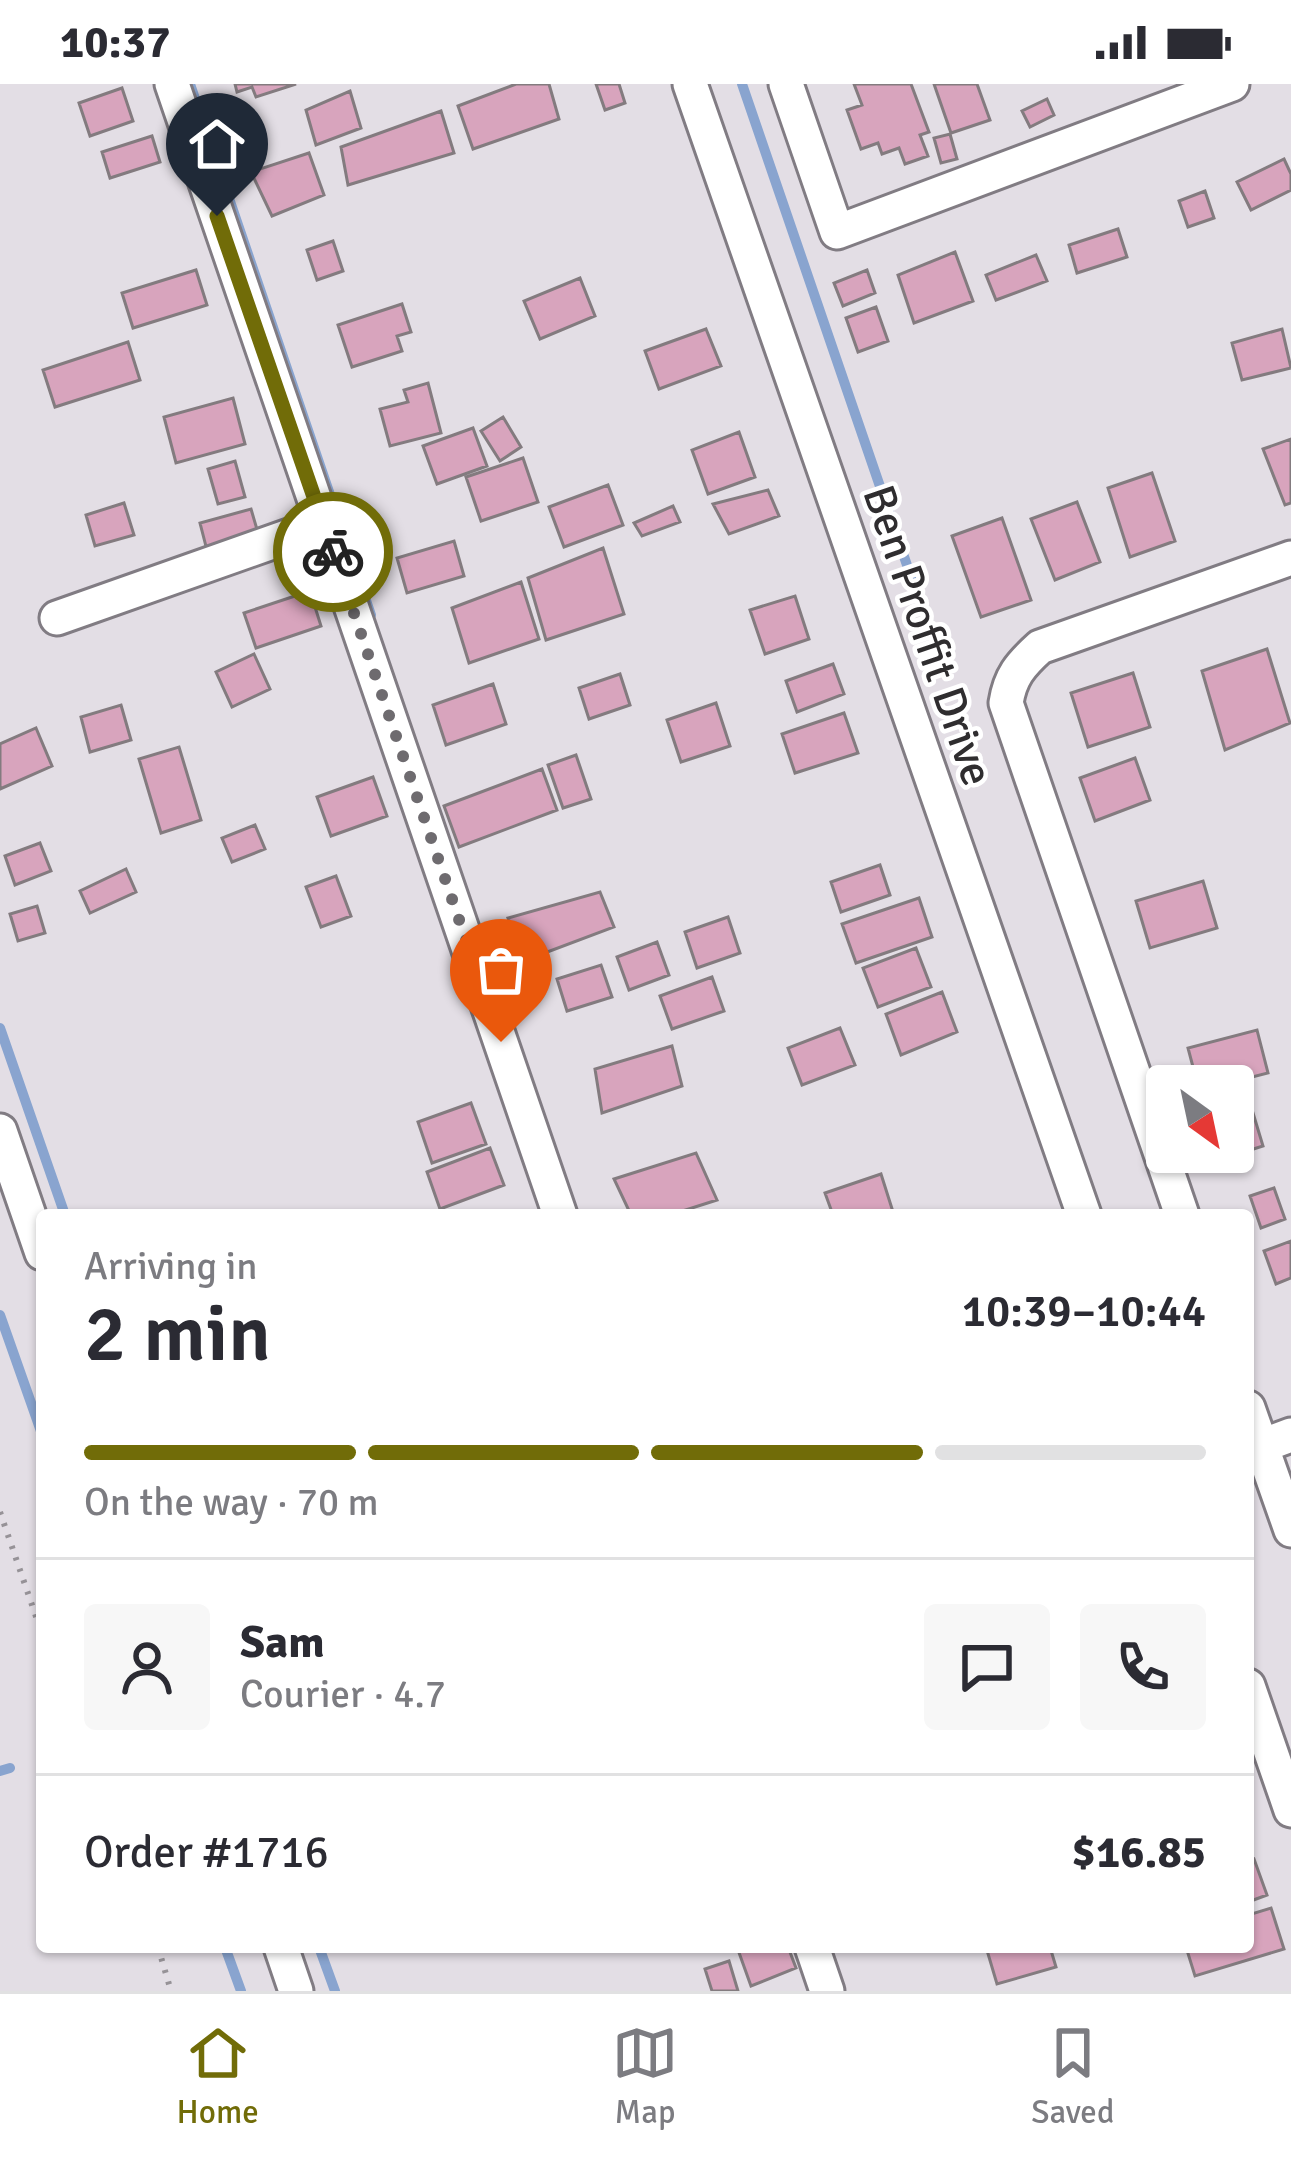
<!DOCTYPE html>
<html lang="en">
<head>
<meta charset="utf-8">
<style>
  :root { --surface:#fff; --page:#f7f7f7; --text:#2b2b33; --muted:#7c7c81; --line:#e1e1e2; --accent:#716c08 }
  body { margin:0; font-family:Signika,sans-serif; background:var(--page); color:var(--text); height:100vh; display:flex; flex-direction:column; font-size:45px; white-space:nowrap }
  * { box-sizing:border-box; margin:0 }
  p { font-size:39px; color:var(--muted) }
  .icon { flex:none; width:66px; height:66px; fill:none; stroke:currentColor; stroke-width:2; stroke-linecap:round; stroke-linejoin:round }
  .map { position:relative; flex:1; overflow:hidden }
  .panel { position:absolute; left:36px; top:1125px; width:1218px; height:744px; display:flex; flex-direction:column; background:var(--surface); border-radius:12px; box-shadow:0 3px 9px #0004 }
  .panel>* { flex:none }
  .needle { width:78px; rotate:147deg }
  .controls { position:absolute; left:1146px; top:981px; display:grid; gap:24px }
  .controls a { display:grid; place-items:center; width:108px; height:108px; border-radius:12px; background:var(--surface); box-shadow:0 3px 9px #0004; font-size:60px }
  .pin { position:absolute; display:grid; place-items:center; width:102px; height:102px; color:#fff; margin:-123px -51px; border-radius:50% 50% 50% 0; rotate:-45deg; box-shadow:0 0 12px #0007 }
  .pin .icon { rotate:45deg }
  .courier { position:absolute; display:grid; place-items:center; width:120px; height:120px; margin:-60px; border:9px solid #716c08; border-radius:50%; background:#fff; color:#222; box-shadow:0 3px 15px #0007 }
  .headline em { font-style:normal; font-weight:600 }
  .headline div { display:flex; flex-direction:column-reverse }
  .headline { display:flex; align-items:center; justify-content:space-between; height:204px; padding:0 48px }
  h1 { font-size:78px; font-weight:600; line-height:90px }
  .bar { display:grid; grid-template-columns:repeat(4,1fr); gap:18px 12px; align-content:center; height:144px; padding:0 48px }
  .bar i { height:15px; border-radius:9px; background:var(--line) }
  .bar .active { background:var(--accent) }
  .bar p { grid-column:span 4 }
  .line { display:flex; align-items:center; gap:30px; padding:0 48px; border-top:3px solid var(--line) }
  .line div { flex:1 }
  .round { display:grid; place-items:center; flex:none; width:126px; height:126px; border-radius:12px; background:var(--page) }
  .status { display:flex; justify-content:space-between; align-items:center; height:84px; padding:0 60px; background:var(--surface); direction:ltr }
  .status svg { height:33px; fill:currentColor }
  .tabs { display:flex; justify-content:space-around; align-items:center; height:168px; border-top:3px solid var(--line); background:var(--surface); font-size:33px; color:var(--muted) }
  .tabs a { display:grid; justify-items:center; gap:6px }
  .tabs .active { color:var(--accent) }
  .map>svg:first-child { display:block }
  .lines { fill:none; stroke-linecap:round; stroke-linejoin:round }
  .stream { stroke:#89a4cf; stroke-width:10 }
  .building { fill:#d8a4bd; stroke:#837b7f; stroke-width:3 }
  .minor-casing { stroke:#817c83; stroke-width:39 }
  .path { stroke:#969297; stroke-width:6; stroke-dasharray:3 9; stroke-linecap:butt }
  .minor { stroke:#fff; stroke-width:33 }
  .done { stroke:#6e6b6f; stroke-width:12; stroke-dasharray:0 21.6 }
  .route { stroke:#716c08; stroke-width:15 }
  .labels { text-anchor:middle; stroke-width:9; stroke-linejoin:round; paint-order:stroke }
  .street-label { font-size:45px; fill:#2f2d2f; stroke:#fff }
</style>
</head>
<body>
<div class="status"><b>10:37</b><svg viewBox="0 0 49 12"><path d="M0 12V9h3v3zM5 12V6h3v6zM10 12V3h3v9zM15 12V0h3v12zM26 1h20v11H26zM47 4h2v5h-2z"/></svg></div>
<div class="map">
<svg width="1291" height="1907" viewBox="0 0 1291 1907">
  <rect width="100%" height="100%" fill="#e3dee5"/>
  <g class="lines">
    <path class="stream" d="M190,0L371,531
      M742,0L921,522
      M0,944L65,1131
      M0,1231L42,1350
      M0,1687L10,1684
      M225,1863L241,1907
      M319,1863L335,1907"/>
  </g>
  <path class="building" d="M235,0H296L256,13L252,3L237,8Z
    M516,0H549L559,35L473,65L458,22Z
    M596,0H619L625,19L605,26Z
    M854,0H911L929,48L920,51L928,72L905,80L899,64L882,70L878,59L861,65L847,26L862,21Z
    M934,0H977L990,36L951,49Z
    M122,4L133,37L90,52L79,19Z
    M350,7L361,44L316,61L306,26Z
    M1047,15L1054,31L1030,43L1022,27Z
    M441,27L454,69L348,101L341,63Z
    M950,50L957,75L941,79L934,54Z
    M152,52L160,78L110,94L102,68Z
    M309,69L324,111L272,132L251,88Z
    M1284,75L1291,90V106L1251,126L1237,98Z
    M1205,107L1214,134L1188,143L1179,117Z
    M1118,145L1127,173L1077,189L1069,161Z
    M333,157L343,187L317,196L307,166Z
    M955,168L973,217L914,239L898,191Z
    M1036,171L1047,197L996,216L986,191Z
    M196,186L207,221L133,244L122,209Z
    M867,186L875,209L843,222L834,199Z
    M580,194L595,232L540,255L524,217Z
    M402,220L411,248L397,252L402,267L352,283L338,241Z
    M876,223L888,257L858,268L846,234Z
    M706,245L721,282L659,305L645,267Z
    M1282,245L1291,284L1242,296L1232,259Z
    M128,258L140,296L55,323L43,286Z
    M428,299L441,349L390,362L380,325L408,318L404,306Z
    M233,314L245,360L176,379L164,333Z
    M503,333L521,363L500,377L481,347Z
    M473,344L487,382L437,400L423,362Z
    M739,348L755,393L708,410L692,366Z
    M1291,355V419L1285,421L1263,365Z
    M523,374L538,418L481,437L466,393Z
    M235,377L245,413L218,420L208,385Z
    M1152,389L1175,457L1130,473L1108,404Z
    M608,401L623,441L564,463L549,423Z
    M768,406L779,432L729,450L713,420Z
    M1077,418L1100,478L1055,496L1031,435Z
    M124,419L134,451L95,462L86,431Z
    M673,422L680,438L642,452L634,439Z
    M251,425L261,459L209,474L200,439Z
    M1002,434L1031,516L981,533L952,452Z
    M454,457L464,492L407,509L397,474Z
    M603,464L624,530L546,556L528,494Z
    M521,498L539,555L469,579L452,524Z
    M310,507L321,542L256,564L244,529Z
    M795,512L809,555L765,570L750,526Z
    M1267,565L1290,639L1225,666L1202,587Z
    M254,570L270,605L232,623L216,588Z
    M833,580L844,610L797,628L786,597Z
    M1133,589L1150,643L1088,663L1071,609Z
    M620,590L630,621L589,635L579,604Z
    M493,600L506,640L446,661L433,621Z
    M716,619L730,662L681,678L667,636Z
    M121,621L131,656L90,668L81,633Z
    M844,629L858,669L795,689L782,650Z
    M36,644L52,682L0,705V660Z
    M179,663L201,736L161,749L139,675Z
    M576,671L591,715L563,724L548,681Z
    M1135,674L1150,716L1095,737L1080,694Z
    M542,685L557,726L459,763L444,722Z
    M373,693L387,732L331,752L317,713Z
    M255,741L265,765L232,778L222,754Z
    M40,759L51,787L15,801L5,772Z
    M880,781L890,811L841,828L831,798Z
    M126,785L136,808L90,829L80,807Z
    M336,792L351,832L321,843L306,803Z
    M1203,797L1217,844L1150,864L1136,817Z
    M600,808L614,843L526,876L508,834Z
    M919,814L932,853L856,879L842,840Z
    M37,822L45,849L18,857L10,830Z
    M728,833L740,869L697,884L685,848Z
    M657,858L669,891L629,906L617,873Z
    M916,864L931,903L878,923L863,884Z
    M601,881L612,913L567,927L557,895Z
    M712,893L724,927L672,945L660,912Z
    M942,908L957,948L901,971L886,930Z
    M840,944L855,981L802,1001L788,964Z
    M1257,946L1268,989L1217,1002H1198L1188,964Z
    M672,962L682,1002L602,1029L595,985Z
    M471,1019L486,1060L432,1079L418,1038Z
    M1250,1019L1263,1062L1222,1075L1220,1068H1233V1024Z
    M490,1064L504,1101L440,1125L427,1088Z
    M696,1069L717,1116L670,1131H631L614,1095Z
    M881,1090L894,1131H833L825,1109Z
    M1274,1104L1285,1135L1261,1144L1250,1112Z
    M1291,1157V1194L1276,1200L1264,1167Z
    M1254,1775L1267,1811L1248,1818V1777Z
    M1271,1824L1284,1865L1195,1892L1186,1863H1248V1831Z
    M737,1863H788L796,1884L751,1902Z
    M986,1863H1050L1056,1883L997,1900Z
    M729,1877L738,1907H712L705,1885Z"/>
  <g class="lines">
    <g class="minor-casing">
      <path id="minor" d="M172,0L560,1131
        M690,0L1084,1131
        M786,0L837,148L1232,0
        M57,534L323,440
        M0,1047L42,1169
        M1182,1131L1006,619C1010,593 1020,581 1040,563L1291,474
        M1248,1324L1291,1446
        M1261,1362L1291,1351
        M1248,1602L1291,1726
        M281,1863L296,1907
        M812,1863L827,1907"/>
    </g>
    <path class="path" d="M0,1428L42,1550
      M158,1863L171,1907"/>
    <use href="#minor" class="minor"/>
  </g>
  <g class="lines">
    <path class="done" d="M333,468L501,958"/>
    <path class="route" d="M217,132L333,468"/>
  </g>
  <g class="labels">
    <g class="street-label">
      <text transform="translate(929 551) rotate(71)" y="16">Ben Proffit Drive</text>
    </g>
  </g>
</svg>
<div class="controls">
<a><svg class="needle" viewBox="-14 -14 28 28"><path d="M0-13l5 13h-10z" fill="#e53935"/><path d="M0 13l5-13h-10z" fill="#7c7c81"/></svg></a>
</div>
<div class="pin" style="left:501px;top:958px;background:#ea580c"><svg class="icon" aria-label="bag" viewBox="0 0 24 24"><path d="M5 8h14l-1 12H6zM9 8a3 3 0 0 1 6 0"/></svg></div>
<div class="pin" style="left:217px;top:132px;background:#1f2937"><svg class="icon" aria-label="home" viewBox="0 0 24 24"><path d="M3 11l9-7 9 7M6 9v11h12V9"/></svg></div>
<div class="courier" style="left:333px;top:468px"><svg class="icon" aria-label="bike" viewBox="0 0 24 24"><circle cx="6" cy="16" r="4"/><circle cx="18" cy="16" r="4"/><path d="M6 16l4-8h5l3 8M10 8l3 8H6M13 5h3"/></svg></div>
<section class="panel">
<div class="headline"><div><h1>2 min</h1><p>Arriving in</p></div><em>10:39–10:44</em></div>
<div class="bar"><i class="active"></i><i class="active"></i><i class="active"></i><i></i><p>On the way · 70 m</p></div>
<div class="line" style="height:216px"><a class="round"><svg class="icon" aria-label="person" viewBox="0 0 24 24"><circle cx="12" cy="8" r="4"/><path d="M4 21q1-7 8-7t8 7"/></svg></a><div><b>Sam</b><p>Courier · 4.7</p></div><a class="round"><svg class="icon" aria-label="chat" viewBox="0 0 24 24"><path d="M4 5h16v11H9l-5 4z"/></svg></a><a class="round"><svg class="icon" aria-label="phone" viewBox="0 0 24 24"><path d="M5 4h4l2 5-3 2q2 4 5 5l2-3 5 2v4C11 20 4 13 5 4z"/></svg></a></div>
<div class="line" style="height:156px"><div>Order #1716</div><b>$16.85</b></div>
</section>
</div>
<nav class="tabs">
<a class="active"><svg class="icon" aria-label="home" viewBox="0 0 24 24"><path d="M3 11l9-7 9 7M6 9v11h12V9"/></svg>Home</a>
<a><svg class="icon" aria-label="map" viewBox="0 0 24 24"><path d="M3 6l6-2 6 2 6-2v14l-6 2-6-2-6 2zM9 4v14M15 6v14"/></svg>Map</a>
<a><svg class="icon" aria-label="saved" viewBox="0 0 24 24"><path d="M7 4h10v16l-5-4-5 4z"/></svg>Saved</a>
</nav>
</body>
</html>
